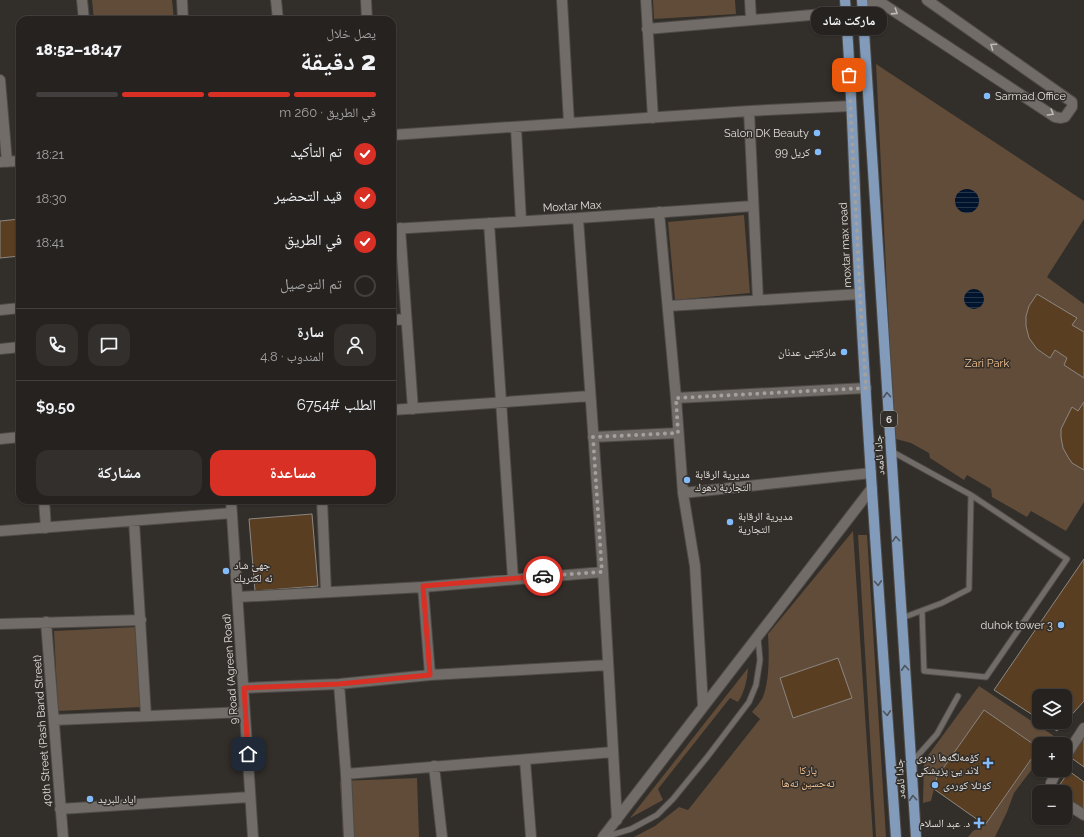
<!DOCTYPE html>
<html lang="ar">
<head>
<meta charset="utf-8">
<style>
  :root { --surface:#262220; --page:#322f2d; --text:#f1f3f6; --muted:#a4a4a5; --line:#423f3e; --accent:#d93025 }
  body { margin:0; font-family:Raleway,"Noto Naskh Arabic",sans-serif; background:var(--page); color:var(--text); direction:rtl; height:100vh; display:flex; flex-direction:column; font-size:15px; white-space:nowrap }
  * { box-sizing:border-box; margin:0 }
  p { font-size:13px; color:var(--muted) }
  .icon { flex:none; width:22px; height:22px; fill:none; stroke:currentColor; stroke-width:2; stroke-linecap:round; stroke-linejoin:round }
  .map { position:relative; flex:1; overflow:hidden; direction:ltr }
  .details { position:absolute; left:16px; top:16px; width:380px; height:488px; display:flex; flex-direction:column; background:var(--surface); border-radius:12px; box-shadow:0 1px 3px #0004,0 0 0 1px var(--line); direction:rtl }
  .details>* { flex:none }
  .tools { position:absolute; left:1032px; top:689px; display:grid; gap:8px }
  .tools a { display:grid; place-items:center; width:40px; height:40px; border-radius:8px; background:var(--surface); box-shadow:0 1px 3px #0004,0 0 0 1px var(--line); font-size:20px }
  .pin { position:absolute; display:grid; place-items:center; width:34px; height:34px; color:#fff; margin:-17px; border-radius:8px; box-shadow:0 2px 6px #0006 }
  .courier { position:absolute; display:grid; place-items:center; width:40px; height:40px; margin:-20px; border:3px solid #d93025; border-radius:50%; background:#fff; color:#222; box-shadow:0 1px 5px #0007 }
  .bubble { position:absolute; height:28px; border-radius:12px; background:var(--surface); box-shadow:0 1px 3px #0004,0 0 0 1px var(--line); font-size:13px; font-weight:800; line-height:28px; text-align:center; direction:rtl }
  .summary em { font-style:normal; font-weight:800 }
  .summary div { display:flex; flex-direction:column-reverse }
  .summary { display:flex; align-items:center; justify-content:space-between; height:68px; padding:0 20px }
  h1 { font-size:26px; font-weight:800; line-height:30px }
  .bar { display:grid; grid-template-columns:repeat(4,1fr); gap:6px 4px; align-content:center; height:48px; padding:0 20px }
  .bar i { height:5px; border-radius:3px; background:var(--line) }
  .bar .selected { background:var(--accent) }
  .bar p { grid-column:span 4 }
  .line { display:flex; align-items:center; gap:10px; padding:0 20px; border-top:1px solid var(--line) }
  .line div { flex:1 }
  .round { display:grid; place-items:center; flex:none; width:42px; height:42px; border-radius:12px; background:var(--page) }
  ol { padding:0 20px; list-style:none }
  li { display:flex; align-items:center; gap:12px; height:44px }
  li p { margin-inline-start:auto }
  li .icon { padding:4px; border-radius:50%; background:var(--accent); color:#fff; stroke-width:4 }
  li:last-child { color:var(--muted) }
  li i { width:22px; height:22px; border:2px solid var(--line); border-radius:50% }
  .primary-button { display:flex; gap:8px; margin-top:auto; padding:8px 20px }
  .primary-button a { flex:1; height:46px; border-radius:12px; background:var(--accent); color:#fff; font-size:16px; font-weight:800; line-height:46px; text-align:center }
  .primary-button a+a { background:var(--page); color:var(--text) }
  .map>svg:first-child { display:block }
  .green { fill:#604c39; fill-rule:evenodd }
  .water { fill:url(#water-rules) }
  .building { fill:#593e22; stroke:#8c8782 }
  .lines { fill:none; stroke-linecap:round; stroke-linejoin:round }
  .lane-casing { stroke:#4e4a47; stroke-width:7 }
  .street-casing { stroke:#4e4a47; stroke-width:12 }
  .primary-casing { stroke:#4e4a47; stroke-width:12 }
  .lane { stroke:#716c68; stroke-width:5 }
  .street { stroke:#716c68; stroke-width:10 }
  .primary { stroke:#829bba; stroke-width:10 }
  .oneway { stroke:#bfbcb8 }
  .oneway2 { stroke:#4e545c }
  .done { stroke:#a4a09d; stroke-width:4; stroke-dasharray:0 7.2 }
  .route { stroke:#d93025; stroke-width:5 }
  .poi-dot { fill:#84bcfb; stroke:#322e2a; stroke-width:1.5 }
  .labels { text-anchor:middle; stroke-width:3; stroke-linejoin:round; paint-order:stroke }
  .shield { fill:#322e2a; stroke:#aca9a6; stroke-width:1 }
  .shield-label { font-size:10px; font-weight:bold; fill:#e1dedb }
  .poi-label { font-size:11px; fill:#e1dedb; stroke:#322e2a; text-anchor:start }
  .street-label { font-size:11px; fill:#e1dedb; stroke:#322e2a }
  .park-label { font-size:11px; fill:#f7c492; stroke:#322e2a }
</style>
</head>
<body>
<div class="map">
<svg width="1084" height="837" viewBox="0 0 1084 837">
  <defs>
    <pattern id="water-rules" width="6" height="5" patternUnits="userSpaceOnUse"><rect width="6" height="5" fill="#00142d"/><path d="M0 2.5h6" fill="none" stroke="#25364b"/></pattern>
  </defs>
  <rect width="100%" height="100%" fill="#322e2a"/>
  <path class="green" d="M92,0H172L174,20H94Z
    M653,0H735L736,14L654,19Z
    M876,64L1084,201V219L1047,277L1084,304V502L1066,531L1031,511L1027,517L992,497L991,489L967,475L964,480L930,458L929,453L911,443L896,439V434L894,433Z
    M744,215L750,293L675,300L668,222Z
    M853,531L873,837H634L655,826L679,807L688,810L760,719L752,712C755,708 759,704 762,699C770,683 769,652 768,634ZM838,658L851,698L793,718L780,678Z
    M858,535H867L886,837H876Z
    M137,627L141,707L58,711L54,631Z
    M748,668C747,681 745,691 738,702L730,698L658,789L663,800L630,818Z
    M979,686L1054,736L1049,744H1039V748L984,710L937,777L931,801L923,803L924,761Z
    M1039,749V760L1014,793L1007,812L995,837H968L973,831L985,825Z
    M417,778L419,837H343L340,781Z"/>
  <path class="water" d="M955 201a12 12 0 1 1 24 0a12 12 0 1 1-24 0Z
    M964 299a10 10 0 1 1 20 0a10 10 0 1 1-20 0Z"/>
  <path class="building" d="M20,219V256L0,258V221Z
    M1037,294L1077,318L1072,325L1084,332V378L1064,365L1067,358L1055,350L1050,358L1037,349L1029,338L1026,326V316L1029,306Z
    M1084,402V470L1072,463L1068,457L1063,448L1061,437V429L1072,407L1078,411Z
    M312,514L318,586L255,591L249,519Z
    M1084,559V701L1057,731L1043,722H1065V696H1039V719L994,690Z
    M838,658L852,698L793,718L780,678Z
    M984,710L1039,748L985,825L934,789L937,777Z
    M1084,738V767L1070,757Z
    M1069,771L1084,782V813L1065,800V792H1055Z"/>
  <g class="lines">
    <g class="lane-casing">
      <path id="lane" d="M891,451L971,495L969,589L942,603L902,618
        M922,611L924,671L986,677L1067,559L971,495
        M912,762L937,734L958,696
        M605,837L631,829L657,815L673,799L708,756L749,702L756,685L760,660L758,638"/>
    </g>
    <g class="street-casing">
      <path id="street" d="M82,0L84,20
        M182,0L183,20
        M276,0L278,20
        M366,0L367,20
        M562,0L569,123
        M646,0L653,118
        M750,0L751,20
        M862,11C868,5 872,2 880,2L1055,117L1061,118L1065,117L1072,107V102L927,0
        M647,29L846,12
        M0,80L7,162
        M749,111L758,300
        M516,127L521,221
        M392,135L749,111L851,106
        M0,162L20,161
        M659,212L676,398L683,493L695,566L703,706
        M578,218L603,572L617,820
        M489,223L513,579
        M400,228L413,409
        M392,229L578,218L753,206
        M668,306L860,294
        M0,310L20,308
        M392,320L406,319
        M0,349L20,347
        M676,398L866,388
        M392,410L590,396
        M593,437L678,433
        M0,439L20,437
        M683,493L871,473
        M44,500L46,528
        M231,500L253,837
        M322,500L326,592
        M134,521L146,716
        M0,531L232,513
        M423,587L430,675
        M238,597L423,587L603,572
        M46,622L63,837
        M0,624L141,620
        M339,684L346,774L349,837
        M244,688L339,684L430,675L608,665
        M54,720L245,712
        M1065,757L1084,728
        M525,760L531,837
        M434,766L442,837
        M346,774L613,752
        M1052,792L1051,783L1057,770
        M1065,803L1084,815
        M60,809L250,797
        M603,837L872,488"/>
    </g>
    <g class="primary-casing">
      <path id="primary" d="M845,0C853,98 854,196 860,295C870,476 883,656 896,837
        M862,0L916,837"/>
    </g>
    <use href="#lane" class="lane"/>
    <use href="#street" class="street"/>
    <use href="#primary" class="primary"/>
  </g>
  <defs><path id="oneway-chevron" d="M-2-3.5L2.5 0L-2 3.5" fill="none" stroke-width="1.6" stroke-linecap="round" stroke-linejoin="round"/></defs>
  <g class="oneway">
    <use href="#oneway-chevron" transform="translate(895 12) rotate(33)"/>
    <use href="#oneway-chevron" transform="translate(993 46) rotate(-145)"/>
    <use href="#oneway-chevron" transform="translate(1051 113) rotate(31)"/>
  </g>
  <g class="oneway2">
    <use href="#oneway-chevron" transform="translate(887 395) rotate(-94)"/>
    <use href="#oneway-chevron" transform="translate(896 539) rotate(-94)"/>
    <use href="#oneway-chevron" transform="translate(878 583) rotate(86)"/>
    <use href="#oneway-chevron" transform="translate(905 668) rotate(-94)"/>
    <use href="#oneway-chevron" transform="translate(887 713) rotate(86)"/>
    <use href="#oneway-chevron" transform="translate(913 798) rotate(-94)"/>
  </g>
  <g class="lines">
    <path class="done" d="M543,576L602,572L593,437L678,433L676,398L866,388L860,294L849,75"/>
    <path class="route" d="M248,754L244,688L339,684L430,675L423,586L543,576"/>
  </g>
  <g class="poi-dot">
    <circle cx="987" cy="96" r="4"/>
    <circle cx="817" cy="133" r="4"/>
    <circle cx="818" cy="152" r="4"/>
    <circle cx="844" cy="352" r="4"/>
    <circle cx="687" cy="480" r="4"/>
    <circle cx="730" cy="522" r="4"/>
    <circle cx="226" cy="571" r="4"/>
    <circle cx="1061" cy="625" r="4"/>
    <path d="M986 757h4v4h4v4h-4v4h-4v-4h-4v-4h4z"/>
    <circle cx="935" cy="785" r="4"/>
    <circle cx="90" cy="799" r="4"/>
    <path d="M977 817h4v4h4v4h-4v4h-4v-4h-4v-4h4z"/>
  </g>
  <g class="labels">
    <rect class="shield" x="881" y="411" width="16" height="16" rx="3"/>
    <g class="shield-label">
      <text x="889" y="423">6</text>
    </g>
    <g class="poi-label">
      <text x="995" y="100">Sarmad Office</text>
      <text x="809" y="137" text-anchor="end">Salon DK Beauty</text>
      <text x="810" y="156" text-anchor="end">99 كريل</text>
      <text x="836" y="356" text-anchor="end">مارکێتی عدنان</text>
      <text x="695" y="478">مديرية الرقابة<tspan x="695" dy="13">التجارية دهوك</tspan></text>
      <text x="738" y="520">مديرية الرقابة<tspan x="738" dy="13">التجارية</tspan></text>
      <text x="234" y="569">جهئ شاد<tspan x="234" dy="13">ئه لكتريك</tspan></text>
      <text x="1053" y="629" text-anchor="end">duhok tower 3</text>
      <text x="979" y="761" text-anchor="end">کۆمه‌لگه‌ها زه‌ری<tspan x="979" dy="13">لاند یێ پزیشکی</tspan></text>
      <text x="943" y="789">كوتلا كوردی</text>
      <text x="98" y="803">اياد للبريد</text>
      <text x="970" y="827" text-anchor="end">د. عبد السلام</text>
    </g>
    <g class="street-label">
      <text transform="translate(572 206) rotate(-3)" y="4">Moxtar Max</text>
      <text transform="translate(845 245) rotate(-93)" y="4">moxtar max road</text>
      <text transform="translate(879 455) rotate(-94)" y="4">جادا ئامەد</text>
      <text transform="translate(230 669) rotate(-94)" y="4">9 Road (Agreen Road)</text>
      <text transform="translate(42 731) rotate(-94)" y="4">40th Street (Pash Band Street)</text>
      <text transform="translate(900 779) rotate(-94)" y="4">جادا ئامەد</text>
    </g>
    <g class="park-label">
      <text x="987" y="367">Zari Park</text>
      <text x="808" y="774">پارکا<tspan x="808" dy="13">تەحسین تەها</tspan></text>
    </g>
  </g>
</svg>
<div class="tools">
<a><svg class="icon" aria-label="layers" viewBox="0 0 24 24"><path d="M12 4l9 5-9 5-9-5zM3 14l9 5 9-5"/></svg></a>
<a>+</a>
<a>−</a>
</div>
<div class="pin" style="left:849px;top:75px;background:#ea580c"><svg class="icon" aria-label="bag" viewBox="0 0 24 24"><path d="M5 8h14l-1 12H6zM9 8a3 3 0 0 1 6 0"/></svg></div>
<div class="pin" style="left:248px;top:754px;background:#1f2937"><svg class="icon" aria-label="home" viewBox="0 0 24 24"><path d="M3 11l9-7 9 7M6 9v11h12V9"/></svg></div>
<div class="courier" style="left:543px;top:576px"><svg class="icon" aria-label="car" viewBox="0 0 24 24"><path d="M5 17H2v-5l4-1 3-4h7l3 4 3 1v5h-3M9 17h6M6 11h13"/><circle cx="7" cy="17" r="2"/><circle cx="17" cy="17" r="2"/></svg></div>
<div class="bubble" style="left:811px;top:7px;width:76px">ماركت شاد</div>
<section class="details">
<div class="summary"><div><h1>2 دقيقة</h1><p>يصل خلال</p></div><em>18:47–18:52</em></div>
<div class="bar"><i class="selected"></i><i class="selected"></i><i class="selected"></i><i></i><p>في الطريق · 260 m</p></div>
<ol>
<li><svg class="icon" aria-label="check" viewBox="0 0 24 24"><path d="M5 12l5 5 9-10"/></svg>تم التأكيد<p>18:21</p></li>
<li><svg class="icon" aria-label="check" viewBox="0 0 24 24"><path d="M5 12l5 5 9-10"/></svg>قيد التحضير<p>18:30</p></li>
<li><svg class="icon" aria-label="check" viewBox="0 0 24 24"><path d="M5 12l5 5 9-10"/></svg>في الطريق<p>18:41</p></li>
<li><i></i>تم التوصيل</li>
</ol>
<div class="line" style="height:72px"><a class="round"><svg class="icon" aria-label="person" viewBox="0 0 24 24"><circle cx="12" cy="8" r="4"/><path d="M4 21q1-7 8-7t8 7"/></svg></a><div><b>سارة</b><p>المندوب · 4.8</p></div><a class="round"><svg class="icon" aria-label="chat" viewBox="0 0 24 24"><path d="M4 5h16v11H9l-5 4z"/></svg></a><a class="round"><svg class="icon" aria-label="phone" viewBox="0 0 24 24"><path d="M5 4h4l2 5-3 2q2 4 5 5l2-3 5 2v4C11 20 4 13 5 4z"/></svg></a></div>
<div class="line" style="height:52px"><div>الطلب #6754</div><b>$9.50</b></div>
<div class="primary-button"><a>مساعدة</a><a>مشاركة</a></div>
</section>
</div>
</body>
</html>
